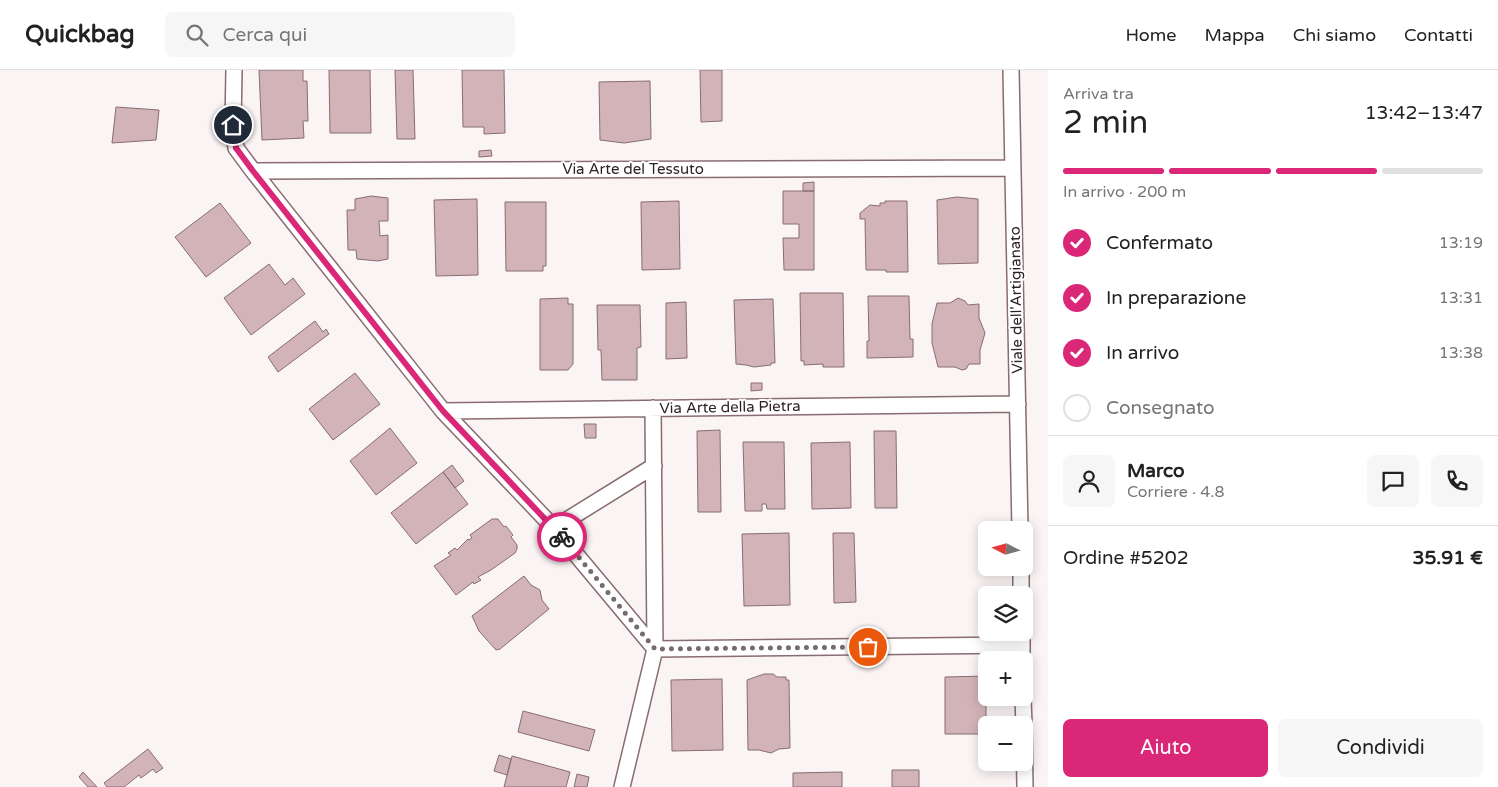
<!DOCTYPE html>
<html lang="it">
<head>
<meta charset="utf-8">
<style>
  :root { --surface:#fff; --page:#f6f6f6; --text:#222; --muted:#767676; --line:#e0e0e0; --accent:#db2777 }
  body { margin:0; font-family:"Varela Round",sans-serif; background:var(--page); color:var(--text); height:100vh; display:flex; flex-direction:column; font-size:19px; white-space:nowrap }
  * { box-sizing:border-box; margin:0 }
  p { font-size:16px; color:var(--muted) }
  .icon { flex:none; width:28px; height:28px; fill:none; stroke:currentColor; stroke-width:2; stroke-linecap:round; stroke-linejoin:round }
  .map { position:relative; flex:1; overflow:hidden }
  .sheet { display:flex; flex-direction:column; background:var(--surface); width:450px }
  .sheet>* { flex:none }
  .needle { width:32px; rotate:276deg }
  .buttons { position:absolute; left:978px; top:451px; display:grid; gap:10px }
  .buttons a { display:grid; place-items:center; width:55px; height:55px; border-radius:8px; background:var(--surface); box-shadow:0 2px 12px #0003; font-size:25px }
  .pin { position:absolute; display:grid; place-items:center; width:42px; height:42px; color:#fff; margin:-21px; border:2px solid #fff; border-radius:50%; box-shadow:0 1px 5px #0007 }
  .courier { position:absolute; display:grid; place-items:center; width:50px; height:50px; margin:-25px; border:4px solid #db2777; border-radius:50%; background:#fff; color:#222; box-shadow:0 1px 6px #0007 }
  .headline em { font-style:normal; font-weight:600 }
  .headline div { display:flex; flex-direction:column-reverse }
  .headline { display:flex; align-items:center; justify-content:space-between; height:85px; padding:0 15px }
  h1 { font-size:32px; font-weight:600; line-height:38px }
  .bar { display:grid; grid-template-columns:repeat(4,1fr); gap:8px 5px; align-content:center; height:60px; padding:0 15px }
  .bar i { height:6px; border-radius:4px; background:var(--line) }
  .bar .selected { background:var(--accent) }
  .bar p { grid-column:span 4 }
  .line { display:flex; align-items:center; gap:12px; padding:0 15px; border-top:1px solid var(--line) }
  .line div { flex:1 }
  .round { display:grid; place-items:center; flex:none; width:52px; height:52px; border-radius:8px; background:var(--page) }
  ol { padding:0 15px; list-style:none }
  li { display:flex; align-items:center; gap:15px; height:55px }
  li p { margin-inline-start:auto }
  li .icon { padding:5px; border-radius:50%; background:var(--accent); color:#fff; stroke-width:4 }
  li:last-child { color:var(--muted) }
  li i { width:28px; height:28px; border:2px solid var(--line); border-radius:50% }
  .primary-button { display:flex; gap:10px; margin-top:auto; padding:10px 15px }
  .primary-button a { flex:1; height:58px; border-radius:8px; background:var(--accent); color:#fff; font-size:20px; font-weight:600; line-height:58px; text-align:center }
  .primary-button a+a { background:var(--page); color:var(--text) }
  header { display:flex; align-items:center; gap:30px; box-sizing:border-box; height:70px; padding:0 25px; background:var(--surface); border-bottom:1px solid var(--line) }
  header strong { font-size:24px }
  nav { display:flex; gap:28px; margin-inline-start:auto; font-size:18px }
  .search { width:350px; height:45px; background:var(--page); display:flex; align-items:center; gap:12px; box-sizing:border-box; padding:0 18px; border-radius:8px; color:var(--muted); font-size:19px }
  main { display:flex; flex:1; min-height:0 }
  .map>svg:first-child { display:block }
  .building { fill:#d2b3b8; stroke:#886c71 }
  .lines { fill:none; stroke-linecap:round; stroke-linejoin:round }
  .minor-casing { stroke:#886c70; stroke-width:18 }
  .minor { stroke:#fff; stroke-width:15 }
  .done { stroke:#766c6d; stroke-width:5; stroke-dasharray:0 9 }
  .route { stroke:#db2777; stroke-width:6 }
  .labels { text-anchor:middle; stroke-width:4; stroke-linejoin:round; paint-order:stroke }
  .street-label { font-size:15px; fill:#2e2224; stroke:#fff }
</style>
</head>
<body>
<header>
<strong>Quickbag</strong>
<div class="search"><svg class="icon" aria-label="search" viewBox="0 0 24 24"><circle cx="10" cy="10" r="6"/><path d="M15 15l6 6"/></svg>Cerca qui</div>
<nav><a>Home</a><a>Mappa</a><a>Chi siamo</a><a>Contatti</a></nav>
</header>
<main>
<div class="map">
<svg width="1048" height="717" viewBox="0 0 1048 717">
  <rect width="100%" height="100%" fill="#fbf4f5"/>
  <path class="building" d="M259,0H303V11H307L308,51H303L304,68L262,70Z
    M329,0H370L371,63H330Z
    M395,0H413L415,69H397Z
    M462,0H504L505,63L484,64V57H463Z
    M700,0H722V51L701,52Z
    M650,11L651,69L624,73L600,70L599,12Z
    M116,37L159,40L156,70L112,73Z
    M491,80L492,86L479,87V81Z
    M814,112V121H803V113Z
    M783,121H814V200H784L783,168H799V154H783Z
    M371,126L388,128V151H379L380,166L388,165V189L378,191L357,189L356,180H348L347,140H355V129Z
    M957,127L978,129V193L938,194L937,130Z
    M477,129L478,205L436,206L434,130Z
    M679,131L680,199L642,200L641,132Z
    M885,131H907L908,202H886V200H866L865,149H860V143L870,135L880,136V133H885Z
    M505,132H546V196H543V201H506Z
    M220,133L251,173L206,207L175,167Z
    M269,194L285,215L293,208L305,224L251,265L224,228Z
    M800,223H843L844,297H823V294L804,295V291H801Z
    M868,226H909L910,269H913V287L867,288V271H869Z
    M568,228V234H573V294L568,300H540V229Z
    M958,228L965,231L968,235L979,234V248L985,263L980,280V294H969L966,299L962,300L955,297H938L932,273V254L937,233H950Z
    M773,229L775,293H771V295L754,297L746,295L736,294L734,230Z
    M686,232L687,288L666,289V233Z
    M597,235H640L641,277L637,278V310H602L601,280H598Z
    M315,251L323,262L326,259L329,264L278,302L268,287Z
    M355,303L380,334L333,370L309,339Z
    M751,313H762V320L751,321Z
    M584,354H596V368H585Z
    M390,358L417,393L376,425L350,391Z
    M720,360L721,442H698L697,361Z
    M874,361H896L897,438H875Z
    M743,372H784L785,439H767L766,434H762V441H745Z
    M850,372L851,438L812,439L811,373Z
    M452,395L464,411L455,418L443,402Z
    M443,402L468,434L416,474L391,443Z
    M492,449H498L504,457L506,456L513,465L511,467L517,475V479L515,483L491,500L478,507L481,510L474,514L473,512L456,525L434,496L451,485L448,483L455,478L457,480L468,469L469,470L472,468L470,465Z
    M789,463L790,535L744,536L742,464Z
    M833,463H854L856,532L834,533Z
    M524,506L531,515L540,520L542,530L549,539L500,579L496,580L479,561L472,546Z
    M764,604H773L777,607H786V610H789L790,678L779,679L771,683L759,680H748L747,610Z
    M986,606V664H945V607Z
    M722,609L723,680L672,681L671,610Z
    M523,641L595,660L589,681L518,662Z
    M148,679L163,698L156,703L153,699L141,708L139,705L124,717H107L104,713Z
    M499,685L511,689L507,705L494,701Z
    M512,686L570,702L566,717H504Z
    M892,700H919V717H892Z
    M83,702L97,717H88L79,707Z
    M842,702V717H793V703Z
    M577,704L589,707L587,717H574Z"/>
  <g class="lines">
    <g class="minor-casing">
      <path id="minor" d="M234,0L233,55L236,78L253,101L443,341L554,458L655,579L622,717
        M1011,0L1020,460
        M253,101L1013,98
        M653,338L655,579L1022,575
        M443,341L1018,334
        M554,458L654,396
        M1021,498V525
        M1022,562V590
        M1023,628L1024,655
        M1024,660L1025,717"/>
    </g>
    <use href="#minor" class="minor"/>
  </g>
  <g class="lines">
    <path class="done" d="M562,467L655,579L868,577"/>
    <path class="route" d="M233,55L236,78L253,101L431,326L443,341L562,467"/>
  </g>
  <g class="labels">
    <g class="street-label">
      <text x="633" y="104">Via Arte del Tessuto</text>
      <text transform="translate(1016 230) rotate(-91)" y="5">Viale dell'Artigianato</text>
      <text transform="translate(730 337) rotate(-1)" y="5">Via Arte della Pietra</text>
    </g>
  </g>
</svg>
<div class="buttons">
<a><svg class="needle" viewBox="-14 -14 28 28"><path d="M0-13l5 13h-10z" fill="#e53935"/><path d="M0 13l5-13h-10z" fill="#767676"/></svg></a>
<a><svg class="icon" aria-label="layers" viewBox="0 0 24 24"><path d="M12 4l9 5-9 5-9-5zM3 14l9 5 9-5"/></svg></a>
<a>+</a>
<a>−</a>
</div>
<div class="pin" style="left:868px;top:577px;background:#ea580c"><svg class="icon" aria-label="bag" viewBox="0 0 24 24"><path d="M5 8h14l-1 12H6zM9 8a3 3 0 0 1 6 0"/></svg></div>
<div class="pin" style="left:233px;top:55px;background:#1f2937"><svg class="icon" aria-label="home" viewBox="0 0 24 24"><path d="M3 11l9-7 9 7M6 9v11h12V9"/></svg></div>
<div class="courier" style="left:562px;top:467px"><svg class="icon" aria-label="bike" viewBox="0 0 24 24"><circle cx="6" cy="16" r="4"/><circle cx="18" cy="16" r="4"/><path d="M6 16l4-8h5l3 8M10 8l3 8H6M13 5h3"/></svg></div>
</div>
<section class="sheet">
<div class="headline"><div><h1>2 min</h1><p>Arriva tra</p></div><em>13:42–13:47</em></div>
<div class="bar"><i class="selected"></i><i class="selected"></i><i class="selected"></i><i></i><p>In arrivo · 200 m</p></div>
<ol>
<li><svg class="icon" aria-label="check" viewBox="0 0 24 24"><path d="M5 12l5 5 9-10"/></svg>Confermato<p>13:19</p></li>
<li><svg class="icon" aria-label="check" viewBox="0 0 24 24"><path d="M5 12l5 5 9-10"/></svg>In preparazione<p>13:31</p></li>
<li><svg class="icon" aria-label="check" viewBox="0 0 24 24"><path d="M5 12l5 5 9-10"/></svg>In arrivo<p>13:38</p></li>
<li><i></i>Consegnato</li>
</ol>
<div class="line" style="height:90px"><a class="round"><svg class="icon" aria-label="person" viewBox="0 0 24 24"><circle cx="12" cy="8" r="4"/><path d="M4 21q1-7 8-7t8 7"/></svg></a><div><b>Marco</b><p>Corriere · 4.8</p></div><a class="round"><svg class="icon" aria-label="chat" viewBox="0 0 24 24"><path d="M4 5h16v11H9l-5 4z"/></svg></a><a class="round"><svg class="icon" aria-label="phone" viewBox="0 0 24 24"><path d="M5 4h4l2 5-3 2q2 4 5 5l2-3 5 2v4C11 20 4 13 5 4z"/></svg></a></div>
<div class="line" style="height:65px"><div>Ordine #5202</div><b>35.91 €</b></div>
<div class="primary-button"><a>Aiuto</a><a>Condividi</a></div>
</section>
</main>
</body>
</html>
